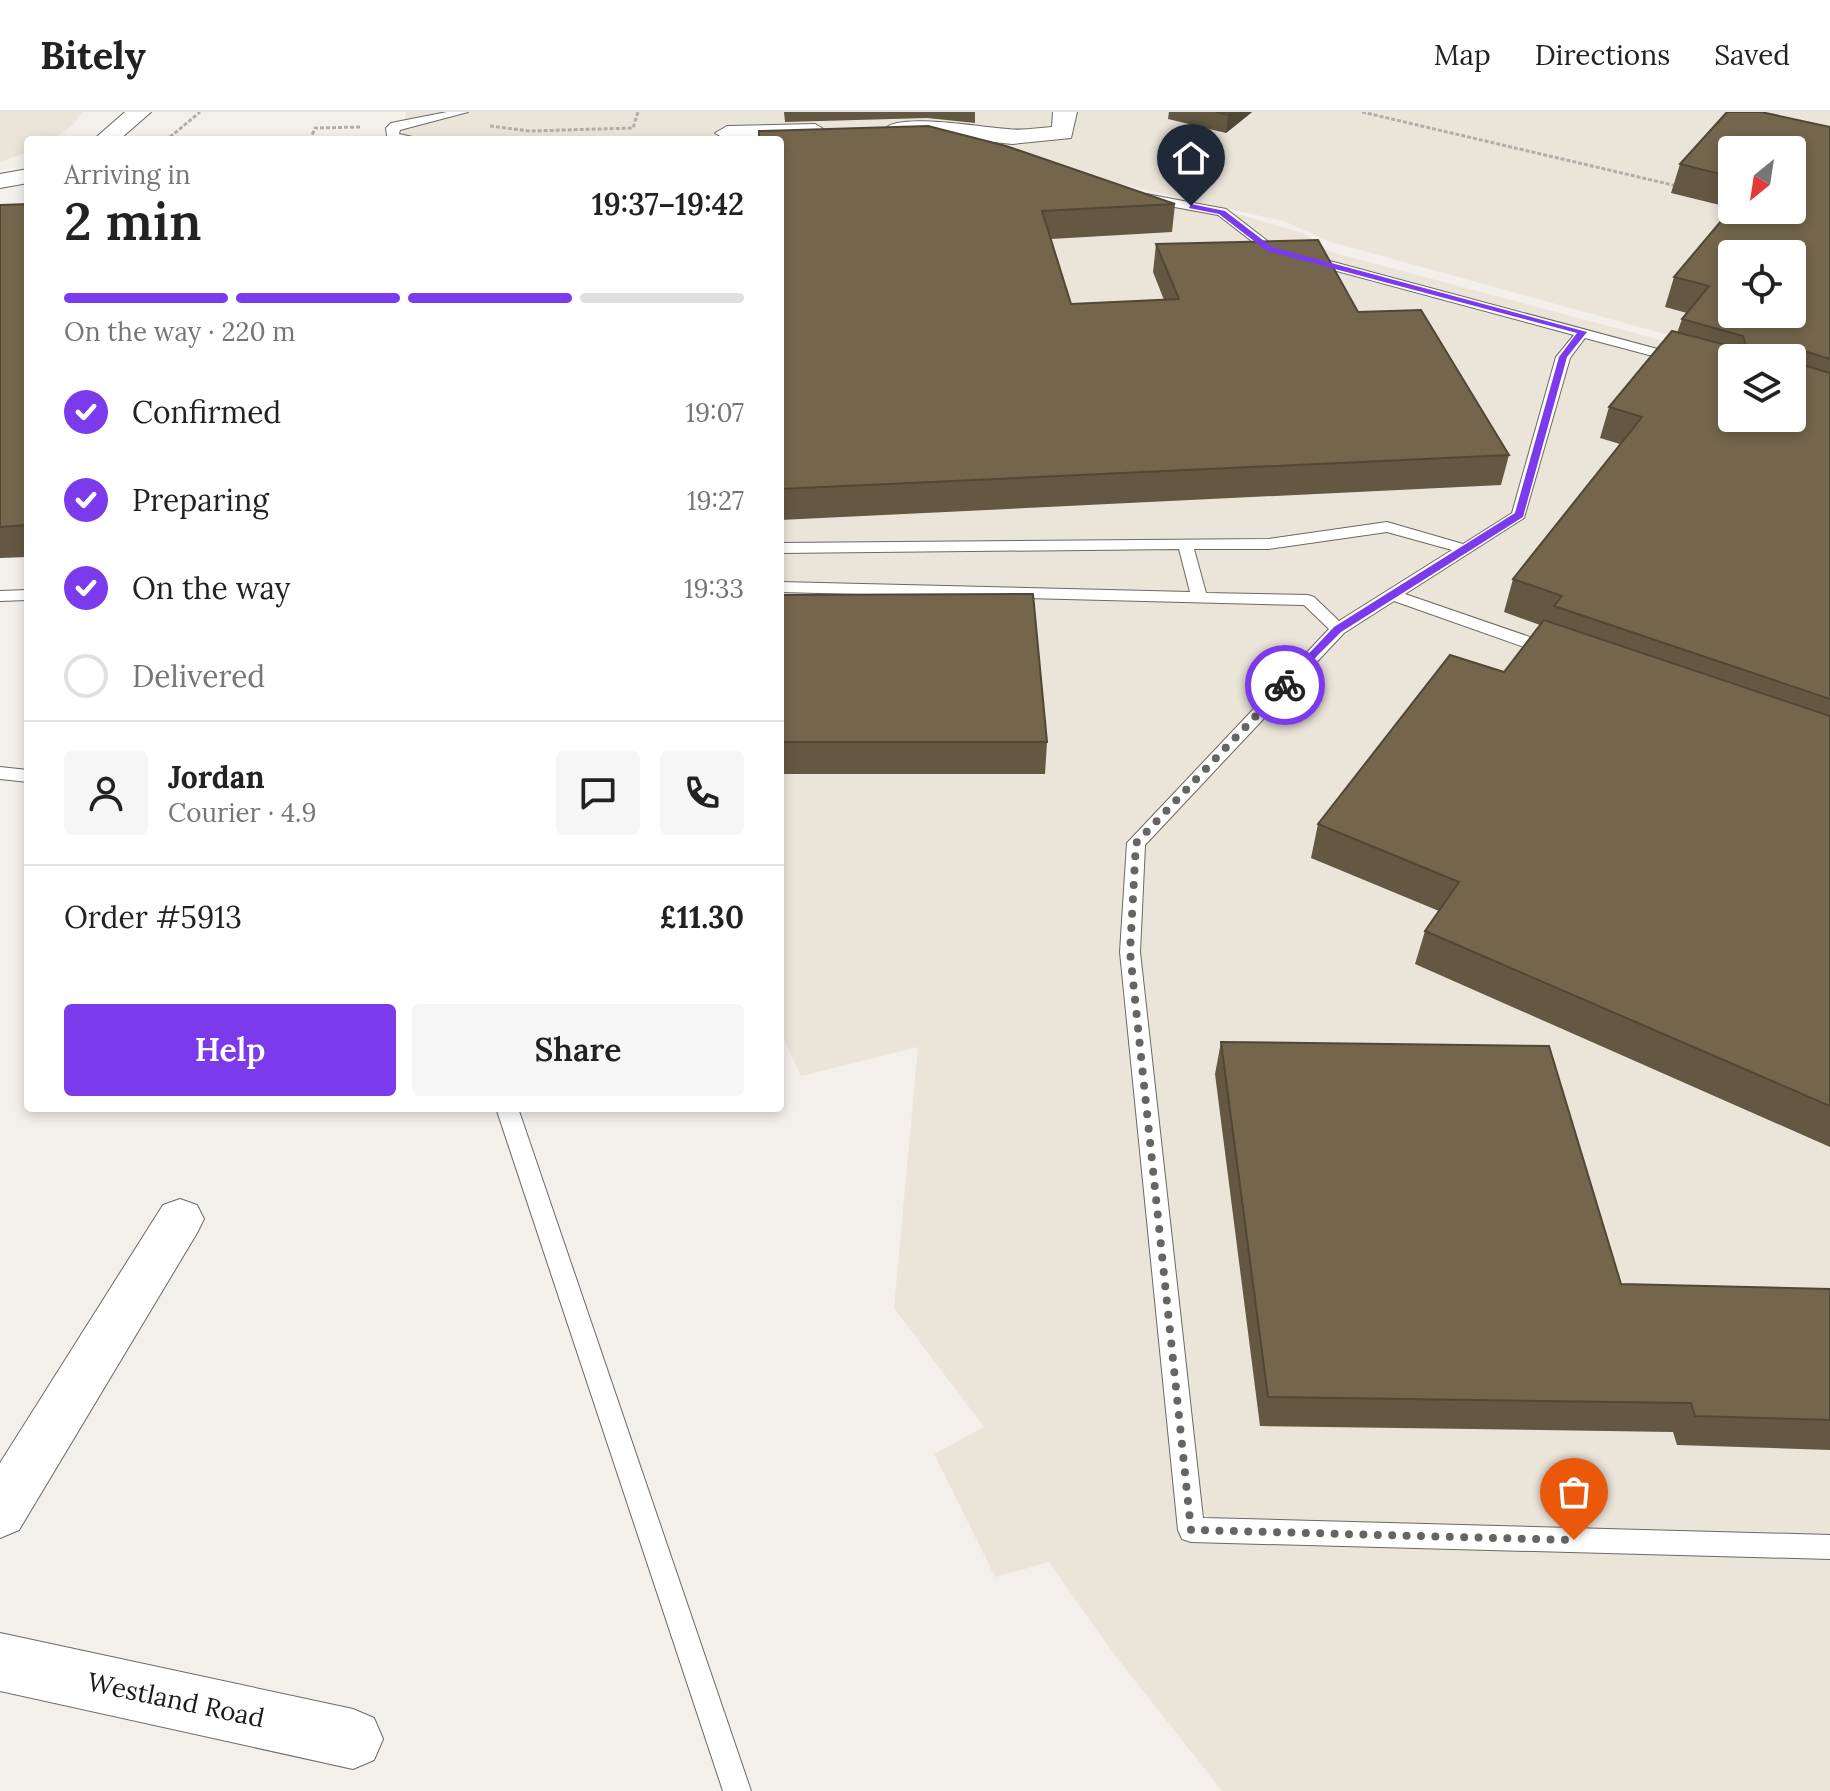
<!DOCTYPE html>
<html lang="en">
<head>
<meta charset="utf-8">
<style>
  :root { --surface:#fff; --page:#f6f6f6; --text:#222; --muted:#767676; --line:#e0e0e0; --accent:#7c3aed }
  body { margin:0; font-family:Lora,serif; background:var(--page); color:var(--text); height:100vh; display:flex; flex-direction:column; font-size:30px; white-space:nowrap }
  * { box-sizing:border-box; margin:0 }
  p { font-size:26px; color:var(--muted) }
  .icon { flex:none; width:44px; height:44px; fill:none; stroke:currentColor; stroke-width:2; stroke-linecap:round; stroke-linejoin:round }
  .map { position:relative; flex:1; overflow:hidden }
  .sheet { position:absolute; left:24px; top:24px; width:760px; height:976px; display:flex; flex-direction:column; background:var(--surface); border-radius:8px; box-shadow:0 4px 12px #0003 }
  .sheet>* { flex:none }
  .needle { width:52px; rotate:210deg }
  .fabs { position:absolute; left:1718px; top:24px; display:grid; gap:16px }
  .fabs a { display:grid; place-items:center; width:88px; height:88px; border-radius:8px; background:var(--surface); box-shadow:0 4px 12px #0003; font-size:40px }
  .pin { position:absolute; display:grid; place-items:center; width:68px; height:68px; color:#fff; margin:-82px -34px; border-radius:50% 50% 50% 0; rotate:-45deg; box-shadow:0 0 8px #0007 }
  .pin .icon { rotate:45deg }
  .courier { position:absolute; display:grid; place-items:center; width:80px; height:80px; margin:-40px; border:6px solid #7c3aed; border-radius:50%; background:#fff; color:#222; box-shadow:0 2px 10px #0007 }
  .headline em { font-style:normal; font-weight:600 }
  .headline div { display:flex; flex-direction:column-reverse }
  .headline { display:flex; align-items:center; justify-content:space-between; height:136px; padding:0 40px }
  h1 { font-size:52px; font-weight:600; line-height:60px }
  .bar { display:grid; grid-template-columns:repeat(4,1fr); gap:12px 8px; align-content:center; height:96px; padding:0 40px }
  .bar i { height:10px; border-radius:6px; background:var(--line) }
  .bar .on { background:var(--accent) }
  .bar p { grid-column:span 4 }
  .line { display:flex; align-items:center; gap:20px; padding:0 40px; border-top:2px solid var(--line) }
  .line div { flex:1 }
  .round { display:grid; place-items:center; flex:none; width:84px; height:84px; border-radius:8px; background:var(--page) }
  ol { padding:0 40px; list-style:none }
  li { display:flex; align-items:center; gap:24px; height:88px }
  li p { margin-inline-start:auto }
  li .icon { padding:8px; border-radius:50%; background:var(--accent); color:#fff; stroke-width:4 }
  li:last-child { color:var(--muted) }
  li i { width:44px; height:44px; border:4px solid var(--line); border-radius:50% }
  .primary-button { display:flex; gap:16px; margin-top:auto; padding:16px 40px }
  .primary-button a { flex:1; height:92px; border-radius:8px; background:var(--accent); color:#fff; font-size:32px; font-weight:600; line-height:92px; text-align:center }
  .primary-button a+a { background:var(--page); color:var(--text) }
  header { display:flex; align-items:center; gap:48px; box-sizing:border-box; height:112px; padding:0 40px; background:var(--surface); border-bottom:2px solid var(--line) }
  header strong { font-size:38px }
  nav { display:flex; gap:44px; margin-inline-start:auto; font-size:28px }
  .map>svg:first-child { display:block }
  .built { fill:#ebe4d9; fill-rule:evenodd }
  .lines { fill:none; stroke-linecap:round; stroke-linejoin:round }
  .service-casing { stroke:#6b6965; stroke-width:2 }
  .minor-casing { stroke:#6b6965; stroke-width:2 }
  .path { stroke:#b1afac; stroke-width:3; stroke-dasharray:4 2; stroke-linecap:butt }
  .service { fill:#fff; fill-rule:evenodd }
  .minor { fill:#fff; fill-rule:evenodd }
  .wall { fill:#645842; fill-rule:evenodd }
  .shaded-wall { fill:#514736 }
  .building { fill:#74664d; stroke:#514736; stroke-width:2; fill-rule:evenodd }
  .route { fill:#7c3aed }
  .done { stroke:#676563; stroke-width:8; stroke-dasharray:0 14.4 }
  .labels { text-anchor:middle; stroke-width:6; stroke-linejoin:round; paint-order:stroke }
  .near-street-label { font-size:26px; fill:#1b1a19; stroke:#fff }
</style>
</head>
<body>
<header>
<strong>Bitely</strong>
<nav><a>Map</a><a>Directions</a><a>Saved</a></nav>
</header>
<div class="map">
<svg width="1830" height="1679" viewBox="0 0 1830 1679">
  <rect width="100%" height="100%" fill="#f3f0ec"/>
  <path class="built" d="M0,0H82L72,14L52,28H28V40L0,50Z
    M406,0H1830V267L1792,246H1752L1331,130L1286,110L912,24L780,28H401ZM1732,38H1792V98H1732ZM1732,142H1792V202H1732Z
    M923,30L1224,98L1303,121L1331,140L1732,247V306H1792L1830,273V1679H1222L1114,1542L1049,1450L995,1465L934,1342L984,1315L894,1196L918,935L801,964L780,919V34Z"/>
  <g class="lines">
    <g class="service-casing">
      <path id="service" d="M447,0H468L400,18L399,22L426,28H397L387,24L386,16L391,11Z
        M1146,82L1226,97L1274,134L1732,257V265L1585,226L1570,246L1524,406L1405,482L1556,534V542H1544L1394,489L1344,521L1145,733L1140,840L1203,1406L1830,1423V1447L1191,1430L1182,1427L1178,1418L1120,840L1127,731L1329,517L1304,493L780,480V470L1190,480L1179,437L780,441V431L1269,427L1387,410L1463,432L1512,401L1556,245L1574,223L1266,140L1218,103L1142,89L1140,86ZM1387,420L1452,438L1339,509L1314,485L1308,483L1206,481L1194,437H1269Z
        M28,478V488L0,489V479Z
        M0,655L28,658V670L0,667Z
        M496,996H518L751,1679H723Z"/>
    </g>
    <g class="minor-casing">
      <path id="minor" d="M125,0H151L119,28H93Z
        M1053,0H1077L1071,26L1012,32L927,23L897,24L885,17C898,0 985,16 1008,17C1022,19 1037,16 1052,15Z
        M815,12L827,19L823,24L727,28L715,21L727,14Z
        M28,57V71L0,76V62Z
        M180,1087L197,1093L204,1107L197,1121L19,1418L0,1426V1351L163,1093Z
        M0,1521L353,1597L374,1606L383,1627L374,1648L353,1657L0,1579Z"/>
    </g>
    <path class="path" d="M1362,0L1677,74
      M490,14L529,19L633,16L638,0
      M170,25L200,0
      M310,28L315,16L361,15"/>
    <use href="#service" class="service"/>
    <use href="#minor" class="minor"/>
  </g>
  <path class="wall" d="M784,0H975V11L927,6L785,10Z
    M1169,0H1252L1226,21L1168,7Z
    M1727,0H1761L1830,15V1035L1415,852L1425,819L1439,799L1311,746L1318,712L1450,543L1504,560L1540,513L1504,500L1513,467L1620,332L1600,326L1609,295L1672,219L1677,221L1682,207L1687,201L1665,195L1674,165L1732,96V98H1792V38H1732V96L1671,81L1680,52ZM1732,142H1792V202H1732ZM1732,246H1792V306H1732Z
    M780,28L1175,92L1172,120L1051,127L1071,192L1164,188L1153,160L1156,132L1358,200L1509,343L1501,373L780,408Z
    M28,92V445L0,446V93Z
    M780,483L1047,630L1045,662H780Z
    M1221,930L1621,1172L1830,1177V1338L1677,1333L1673,1320L1260,1314L1215,962Z"/>
  <path class="shaded-wall" d="M1231,0H1252L1226,21L1228,3Z"/>
  <path class="building" d="M1216,0H1231L1228,3Z
    M1727,0H1761L1830,15V247L1804,239L1801,242L1803,253L1830,261V587L1554,494L1562,484L1513,467L1642,305L1609,295L1672,219L1742,237L1746,234L1743,224L1682,207L1709,174L1674,165L1732,96V98H1792V38H1732V65L1680,52ZM1732,142H1792V202H1732ZM1732,246H1792V306H1732Z
    M928,14L1006,34L1175,92L1042,99L1071,192L1179,187L1156,132L1318,128L1358,200L1421,198L1509,343L780,377V28H759V19Z
    M28,92V413L0,415V93Z
    M1033,482L1047,630H780V483Z
    M1544,508L1830,604V994L1425,819L1459,770L1318,712L1450,543L1504,560Z
    M1221,930L1549,934L1621,1172L1830,1177V1308L1695,1304L1691,1291L1268,1285Z"/>
  <path class="route" d="M1191,92L1225,99L1272,135L1587,220L1567,245L1523,405L1341,520L1285,576L1281,571L1334,515L1515,401L1559,245L1577,221L1267,139L1219,102L1189,96Z"/>
  <g class="lines">
    <path class="done" d="M1285,573L1136,731L1130,840L1191,1418L1574,1428"/>
  </g>
  <g class="labels">
    <g class="near-street-label">
      <text transform="translate(176 1588) rotate(12)" y="9">Westland Road</text>
    </g>
  </g>
</svg>
<div class="fabs">
<a><svg class="needle" viewBox="-14 -14 28 28"><path d="M0-13l5 13h-10z" fill="#e53935"/><path d="M0 13l5-13h-10z" fill="#767676"/></svg></a>
<a><svg class="icon" aria-label="locate" viewBox="0 0 24 24"><circle cx="12" cy="12" r="6"/><path d="M12 2v4M12 18v4M2 12h4M18 12h4"/></svg></a>
<a><svg class="icon" aria-label="layers" viewBox="0 0 24 24"><path d="M12 4l9 5-9 5-9-5zM3 14l9 5 9-5"/></svg></a>
</div>
<div class="pin" style="left:1574px;top:1428px;background:#ea580c"><svg class="icon" aria-label="bag" viewBox="0 0 24 24"><path d="M5 8h14l-1 12H6zM9 8a3 3 0 0 1 6 0"/></svg></div>
<div class="pin" style="left:1191px;top:94px;background:#1f2937"><svg class="icon" aria-label="home" viewBox="0 0 24 24"><path d="M3 11l9-7 9 7M6 9v11h12V9"/></svg></div>
<div class="courier" style="left:1285px;top:573px"><svg class="icon" aria-label="bike" viewBox="0 0 24 24"><circle cx="6" cy="16" r="4"/><circle cx="18" cy="16" r="4"/><path d="M6 16l4-8h5l3 8M10 8l3 8H6M13 5h3"/></svg></div>
<section class="sheet">
<div class="headline"><div><h1>2 min</h1><p>Arriving in</p></div><em>19:37–19:42</em></div>
<div class="bar"><i class="on"></i><i class="on"></i><i class="on"></i><i></i><p>On the way · 220 m</p></div>
<ol>
<li><svg class="icon" aria-label="check" viewBox="0 0 24 24"><path d="M5 12l5 5 9-10"/></svg>Confirmed<p>19:07</p></li>
<li><svg class="icon" aria-label="check" viewBox="0 0 24 24"><path d="M5 12l5 5 9-10"/></svg>Preparing<p>19:27</p></li>
<li><svg class="icon" aria-label="check" viewBox="0 0 24 24"><path d="M5 12l5 5 9-10"/></svg>On the way<p>19:33</p></li>
<li><i></i>Delivered</li>
</ol>
<div class="line" style="height:144px"><a class="round"><svg class="icon" aria-label="person" viewBox="0 0 24 24"><circle cx="12" cy="8" r="4"/><path d="M4 21q1-7 8-7t8 7"/></svg></a><div><b>Jordan</b><p>Courier · 4.9</p></div><a class="round"><svg class="icon" aria-label="chat" viewBox="0 0 24 24"><path d="M4 5h16v11H9l-5 4z"/></svg></a><a class="round"><svg class="icon" aria-label="phone" viewBox="0 0 24 24"><path d="M5 4h4l2 5-3 2q2 4 5 5l2-3 5 2v4C11 20 4 13 5 4z"/></svg></a></div>
<div class="line" style="height:104px"><div>Order #5913</div><b>£11.30</b></div>
<div class="primary-button"><a>Help</a><a>Share</a></div>
</section>
</div>
</body>
</html>
